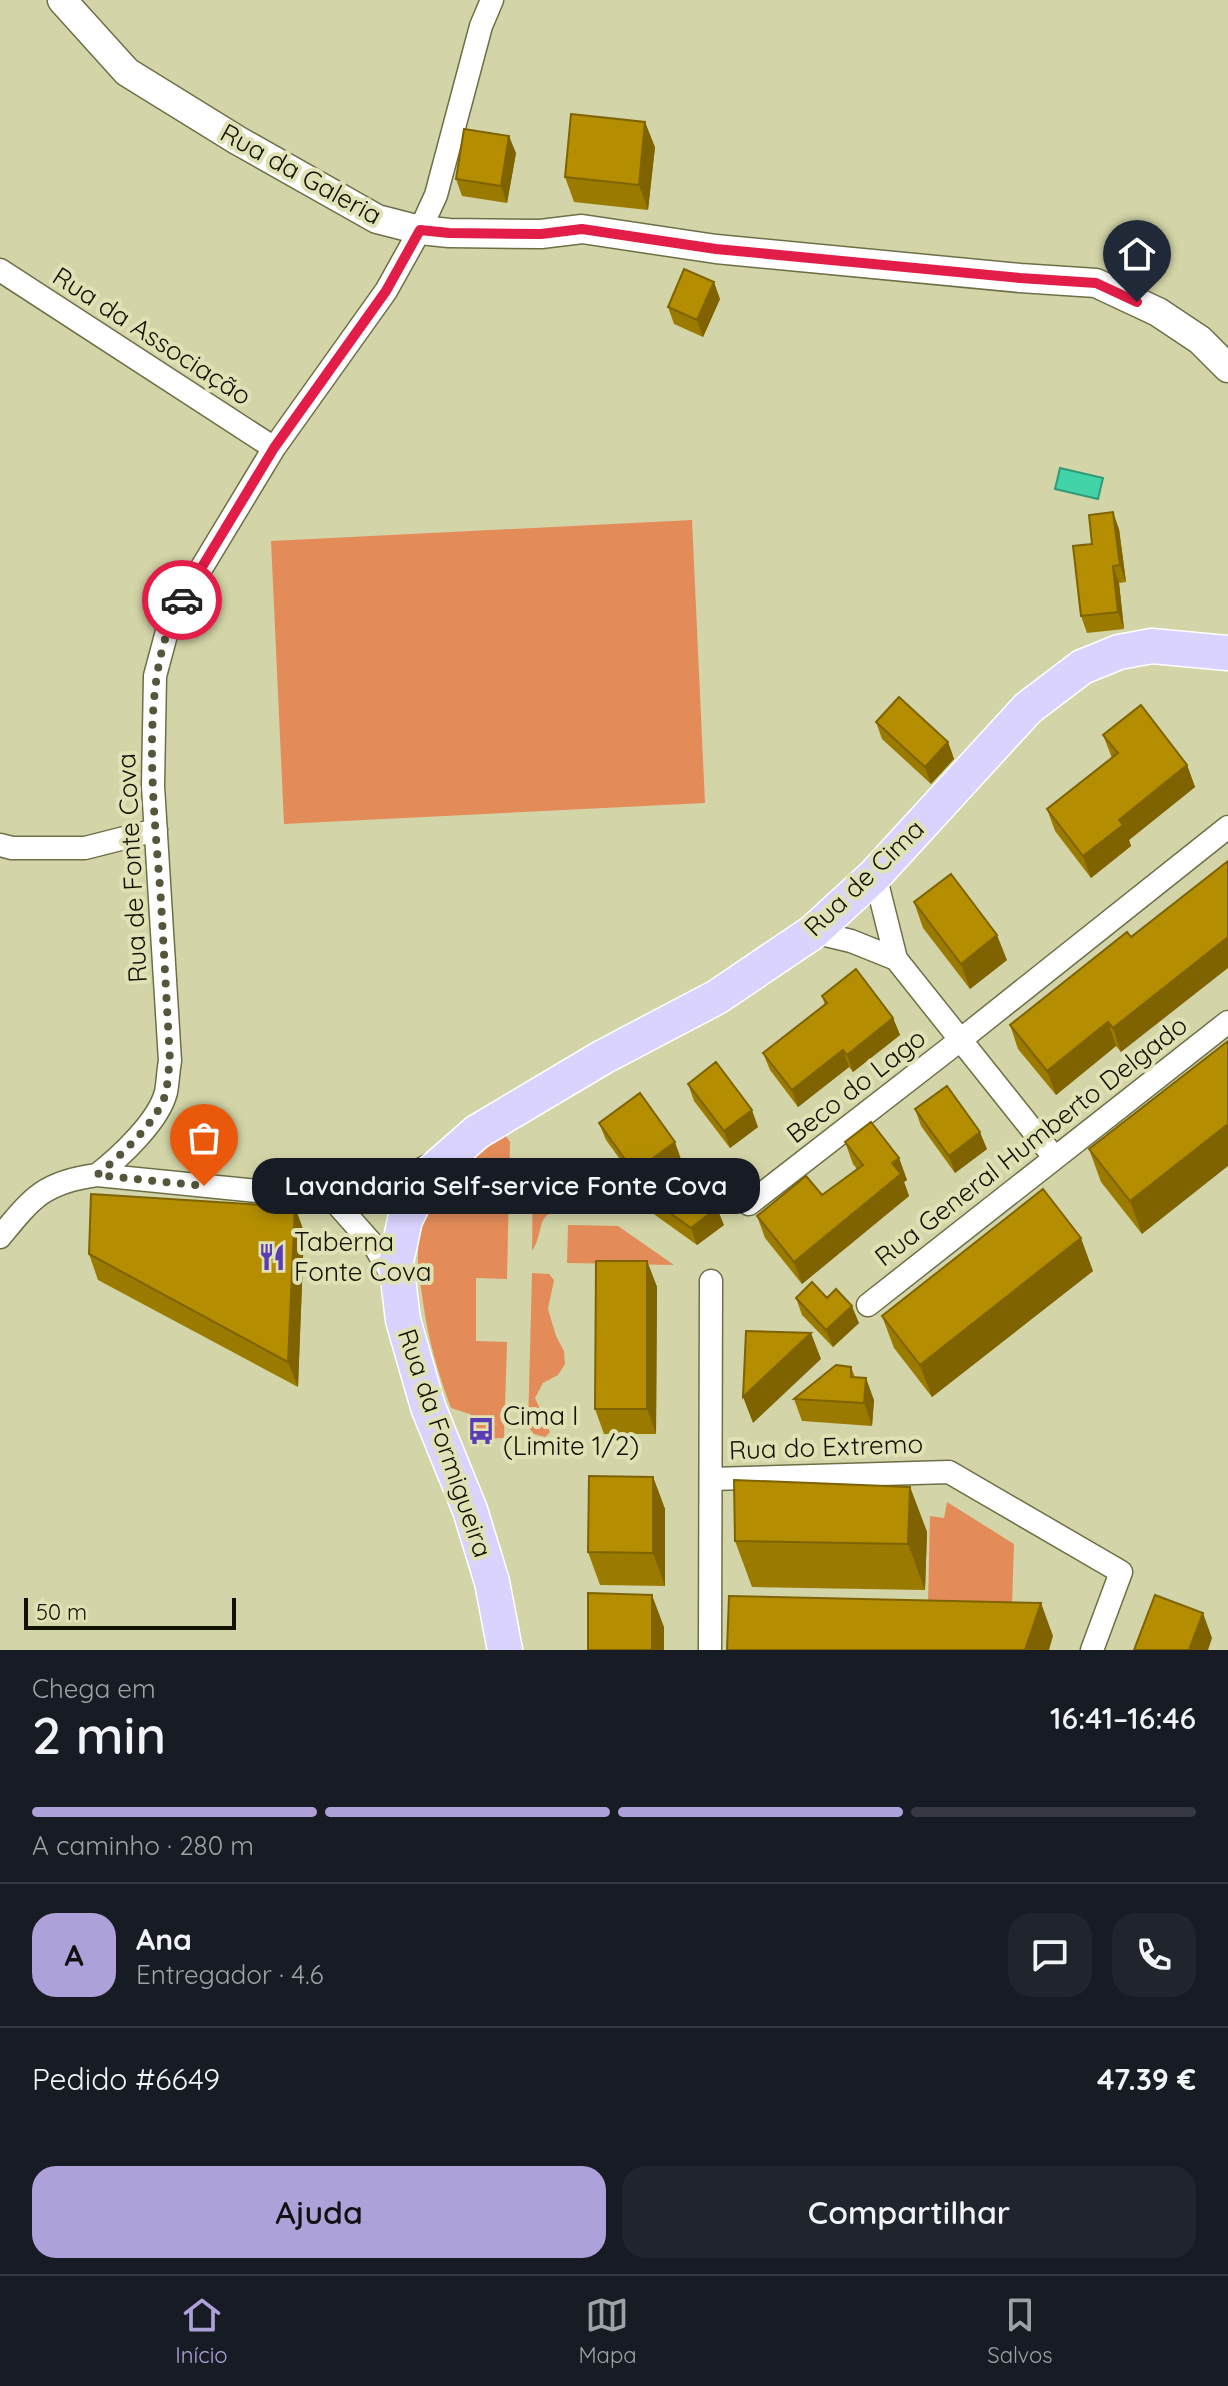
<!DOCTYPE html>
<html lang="pt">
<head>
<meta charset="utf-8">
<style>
  :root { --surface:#171b24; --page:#20242c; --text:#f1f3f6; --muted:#9ea1a6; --line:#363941; --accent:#aea1d9 }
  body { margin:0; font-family:Quicksand,sans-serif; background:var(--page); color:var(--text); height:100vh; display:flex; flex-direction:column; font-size:30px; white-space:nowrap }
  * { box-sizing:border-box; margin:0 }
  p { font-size:26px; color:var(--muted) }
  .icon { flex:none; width:44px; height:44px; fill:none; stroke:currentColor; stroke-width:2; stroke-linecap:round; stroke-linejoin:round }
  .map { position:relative; height:1650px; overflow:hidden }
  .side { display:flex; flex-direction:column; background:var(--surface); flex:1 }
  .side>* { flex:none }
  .scale { position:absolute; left:24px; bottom:20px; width:212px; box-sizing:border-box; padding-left:8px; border:4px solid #121203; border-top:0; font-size:22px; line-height:28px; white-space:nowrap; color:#121203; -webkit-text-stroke:6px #e0e2b5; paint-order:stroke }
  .pin { position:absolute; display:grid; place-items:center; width:68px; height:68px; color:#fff; margin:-82px -34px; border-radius:50% 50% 50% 0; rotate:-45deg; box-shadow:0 0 8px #0007 }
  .pin .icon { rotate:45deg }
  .courier { position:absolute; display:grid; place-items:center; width:80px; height:80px; margin:-40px; border:6px solid #e11d48; border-radius:50%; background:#fff; color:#222; box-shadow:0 2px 10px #0007 }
  .bubble { position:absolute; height:56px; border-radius:24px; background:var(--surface); box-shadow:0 4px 12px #0003; font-size:26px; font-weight:600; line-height:56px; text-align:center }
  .head em { font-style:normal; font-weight:600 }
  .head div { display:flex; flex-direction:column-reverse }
  .head { display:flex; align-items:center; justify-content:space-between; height:136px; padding:0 32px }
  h1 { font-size:52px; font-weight:600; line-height:60px }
  .bar { display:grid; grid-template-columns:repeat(4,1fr); gap:12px 8px; align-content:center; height:96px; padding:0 32px }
  .bar i { height:10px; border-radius:6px; background:var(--line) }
  .bar .on { background:var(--accent) }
  .bar p { grid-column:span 4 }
  .line { display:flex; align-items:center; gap:20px; padding:0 32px; border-top:2px solid var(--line) }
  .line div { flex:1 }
  .round { display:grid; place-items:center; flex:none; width:84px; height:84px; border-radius:24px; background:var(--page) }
  .button { display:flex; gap:16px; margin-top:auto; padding:16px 32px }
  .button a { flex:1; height:92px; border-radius:24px; background:var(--accent); color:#111; font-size:32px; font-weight:600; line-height:92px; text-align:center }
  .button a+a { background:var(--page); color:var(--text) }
  .menu { display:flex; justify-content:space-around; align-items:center; height:112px; border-top:2px solid var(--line); background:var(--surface); font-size:22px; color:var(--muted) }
  .menu a { display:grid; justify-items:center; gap:4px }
  .menu .on { color:var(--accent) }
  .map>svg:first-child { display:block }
  .green { fill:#e48c59 }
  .water { fill:#43d3a9; stroke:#349977; stroke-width:2 }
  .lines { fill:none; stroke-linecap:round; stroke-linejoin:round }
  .minor-casing { stroke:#6e6f47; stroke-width:25 }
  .tertiary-casing { stroke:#6e6f47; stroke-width:31 }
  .primary-casing { stroke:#fff; stroke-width:37 }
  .minor { stroke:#fff; stroke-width:22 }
  .tertiary { stroke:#fff; stroke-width:28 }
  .primary { stroke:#d9d3fd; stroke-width:34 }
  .wall { fill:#9b7a00 }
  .shaded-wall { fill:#7e6300 }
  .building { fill:#b48e00; stroke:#7e6300; stroke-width:2 }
  .done { stroke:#56563d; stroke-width:8; stroke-dasharray:0 14.4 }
  .route { stroke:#e11d48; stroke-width:10 }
  .labels { text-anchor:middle; stroke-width:8; stroke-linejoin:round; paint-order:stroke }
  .street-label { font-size:26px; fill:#121203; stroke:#e0e2b5 }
  .poi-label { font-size:26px; fill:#121203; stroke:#e0e2b5; text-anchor:start }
</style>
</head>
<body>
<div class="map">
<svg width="1228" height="1650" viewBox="0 0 1228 1650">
  <rect width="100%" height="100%" fill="#d3d5a8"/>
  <path class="green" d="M692,520L705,803L284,824L271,541Z
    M504,1133L510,1142L507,1279L476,1278V1341L507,1342L504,1438L477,1439L476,1420L470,1414L451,1408C438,1373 428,1339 423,1302C421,1286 417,1269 418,1253C419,1201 461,1158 504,1133Z
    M533,1168L582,1206L573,1212C531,1208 547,1229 532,1251Z
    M568,1225L618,1226L674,1265L567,1263Z
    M532,1273L549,1274L554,1280L548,1309L556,1336L564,1351L565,1364L558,1375L543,1383L535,1398L550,1432L545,1437L534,1434L528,1427Z
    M947,1502L1014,1544L1012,1606L928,1603L930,1516L944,1518Z"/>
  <path class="water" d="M1060,468L1103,478L1098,499L1055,489Z"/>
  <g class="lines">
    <g class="minor-casing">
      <path id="minor" d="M0,270L274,448
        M0,845L12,848H85L156,830
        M875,875L896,959
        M813,932L851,941L896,959L1054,1157
        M434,1163L405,1177L383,1184L329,1195L257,1191L97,1175C120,1157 159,1121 166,1092C168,1082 168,1071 170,1061L153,786L155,676L170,620L274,448L386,291L420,230L436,195L481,26L492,0
        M329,1195L375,1247L394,1279
        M749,1204L959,1041L1228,827
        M0,1237C32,1198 44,1182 97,1175
        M868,1305L1228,1022
        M711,1479L949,1472L1121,1572L1092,1650
        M710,1650L711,1281"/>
    </g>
    <g class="tertiary-casing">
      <path id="tertiary" d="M62,0L127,72L237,140L377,219L420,230L449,233L541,234L582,229L716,249L1020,278L1096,283L1158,312L1200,340L1228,368"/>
    </g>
    <g class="primary-casing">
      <path id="primary" d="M505,1650L492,1582L470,1510L428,1407L403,1320L396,1262L405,1220L427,1176L477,1132L603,1057L717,997L813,932L875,875L1028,708L1082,667L1119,652L1152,646L1228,653"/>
    </g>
    <use href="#minor" class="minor"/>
    <use href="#tertiary" class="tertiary"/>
    <use href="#primary" class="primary"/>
  </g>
  <path class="wall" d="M655,147L648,210L574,202L565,177Z
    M516,153L507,203L462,196L456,179Z
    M720,299L703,337L674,324L668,307Z
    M1119,529L1126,582L1119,583L1124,629L1087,633L1081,616L1092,544Z
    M876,722L948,742L954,759L931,784L882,739Z
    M1103,735L1187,765L1195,787L1129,840L1131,846L1091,878L1055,831L1047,809L1112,758Z
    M914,902L1007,960L970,989L923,928Z
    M1127,932L1121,1052L1116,1046L1056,1095L1018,1049L1010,1025Z
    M822,996L893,1018L900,1035L853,1072L849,1067L798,1107L770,1070L763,1053L825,1005Z
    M1228,1041L1142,1234L1101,1182L1089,1149Z
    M688,1084L758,1127L730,1148L694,1101Z
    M915,1109L987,1149L955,1173L921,1126Z
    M599,1123L681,1159L659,1175L724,1225L697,1245L644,1207L638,1190L640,1187L606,1140Z
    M845,1142L899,1158L907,1180L904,1182L909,1196L802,1284L765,1238L757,1216L822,1195L857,1169L853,1164Z
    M295,1207L304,1232L298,1387L98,1280L89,1254Z
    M647,1261L657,1287L656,1434H604L595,1409Z
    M1093,1271L932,1397L894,1348L882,1316Z
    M796,1298H827L859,1323L833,1347L802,1315Z
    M851,1367L855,1377L874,1400L872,1426L802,1421L794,1399Z
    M653,1477L665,1509V1586L600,1585L588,1552Z
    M910,1487L927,1532L925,1590L752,1587L735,1541Z"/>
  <path class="shaded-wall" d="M645,122L655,147L648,210L639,185Z
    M509,136L516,153L507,203L501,186Z
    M714,282L720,299L703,337L697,320Z
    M1113,512L1119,529L1126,582L1120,565Z
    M1113,566L1119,583L1124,629L1118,612Z
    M948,742L954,759L931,784L925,767Z
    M1187,765L1195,787L1129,840L1131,846L1091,878L1083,856L1119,820Z
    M997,935L1007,960L970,989L961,964Z
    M1228,937V968L1121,1052L1113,1028Z
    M893,1018L900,1035L853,1072L847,1055Z
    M1108,1022L1116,1046L1056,1095L1047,1071Z
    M843,1050L849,1067L798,1107L792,1090Z
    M752,1110L758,1127L730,1148L724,1131Z
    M1228,1124V1166L1142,1234L1130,1201Z
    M980,1132L987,1149L955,1173L949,1156Z
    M675,1142L681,1159L641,1189L634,1172Z
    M899,1158L907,1180L904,1182L909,1196L802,1284L794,1262Z
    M295,1207L304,1232L298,1387L288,1362Z
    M717,1208L724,1225L697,1245L691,1228Z
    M1081,1238L1093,1271L932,1397L920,1365Z
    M647,1261L657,1287L656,1434L647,1409Z
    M852,1306L859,1323L833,1347L826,1330Z
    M811,1333L821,1359L753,1423L743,1397Z
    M866,1378L874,1400L872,1426L864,1403Z
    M653,1477L665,1509V1586L653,1553Z
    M910,1487L927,1532L925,1590L908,1544Z
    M652,1595L664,1627V1650H652Z
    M1041,1603L1053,1636L1049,1650H1025Z
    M1203,1613L1212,1638L1208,1650H1189Z"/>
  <path class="building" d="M571,114L645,122L639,185L565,177Z
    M464,129L509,136L501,186L456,179Z
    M684,269L714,282L697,320L668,307Z
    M1113,512L1120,565L1113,566L1118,612L1081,616L1073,546L1092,544L1089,515Z
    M899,697L948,742L925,767L876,722Z
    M1141,705L1187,765L1119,820L1123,825L1083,856L1047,809L1118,753L1103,735Z
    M1228,861V937L1113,1028L1108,1022L1047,1071L1010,1025L1127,932L1131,937Z
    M951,874L997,935L961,964L914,902Z
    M856,969L893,1018L847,1055L843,1050L792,1090L763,1053L827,1003L822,996Z
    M1228,1041V1124L1130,1201L1089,1149Z
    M716,1062L752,1110L724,1131L688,1084Z
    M947,1086L980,1132L949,1156L915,1109Z
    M640,1093L675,1142L634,1172L599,1123Z
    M871,1122L899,1158L892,1163L901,1174L794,1262L757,1216L806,1176L822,1195L863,1165L845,1142Z
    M652,1170L689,1196L701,1184L717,1208L691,1228L638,1190Z
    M1043,1189L1081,1238L920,1365L882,1316Z
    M91,1194L295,1207L288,1362L89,1254Z
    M596,1261H647V1409H595Z
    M812,1282L827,1298L836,1289L852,1306L826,1330L796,1298Z
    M746,1331L811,1333L743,1397Z
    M836,1365L851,1367V1377L866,1378L864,1403L794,1399Z
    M589,1476L653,1477V1553L588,1552Z
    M734,1480L910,1487L908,1544L735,1541Z
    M588,1593L652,1595V1650H588Z
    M1155,1595L1203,1613L1189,1650H1134Z
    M729,1596L1041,1603L1025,1650H727Z"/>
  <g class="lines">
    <path class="done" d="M182,600C136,675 155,815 161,901C164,954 167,1007 170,1061C168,1071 168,1082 166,1092C159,1121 119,1157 97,1175L204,1186"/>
    <path class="route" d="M182,600L274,448L386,291L420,230L449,233L541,234L582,229L716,249L1020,278L1096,283L1137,302"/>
  </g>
  <defs>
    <g id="restaurant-bare" transform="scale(2.16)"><path d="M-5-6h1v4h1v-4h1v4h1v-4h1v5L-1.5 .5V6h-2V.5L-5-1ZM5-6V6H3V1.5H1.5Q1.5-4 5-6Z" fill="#5c3cb5" stroke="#e0e2b5" stroke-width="2.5" paint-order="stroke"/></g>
    <g id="bus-bare" transform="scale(2.16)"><path d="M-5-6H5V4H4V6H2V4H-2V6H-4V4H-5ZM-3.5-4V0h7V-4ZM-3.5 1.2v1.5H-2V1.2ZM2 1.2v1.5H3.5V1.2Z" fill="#5c3cb5" stroke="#e0e2b5" stroke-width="2.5" paint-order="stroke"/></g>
  </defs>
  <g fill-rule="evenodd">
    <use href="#restaurant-bare" x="272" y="1257"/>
    <use href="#bus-bare" x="481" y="1431"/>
  </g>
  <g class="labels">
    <g class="street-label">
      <text transform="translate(301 174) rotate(29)" y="9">Rua da Galeria</text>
      <text transform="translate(152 336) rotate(33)" y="9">Rua da Associação</text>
      <text transform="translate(132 868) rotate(-93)" y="9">Rua de Fonte Cova</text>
      <text transform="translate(864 878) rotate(-44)" y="9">Rua de Cima</text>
      <text transform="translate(856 1086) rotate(-38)" y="9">Beco do Lago</text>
      <text transform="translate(1031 1141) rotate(-38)" y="9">Rua General Humberto Delgado</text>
      <text transform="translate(445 1443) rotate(71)" y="9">Rua da Formigueira</text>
      <text transform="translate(826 1447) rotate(-2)" y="9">Rua do Extremo</text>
    </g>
    <g class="poi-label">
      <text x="294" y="1251">Taberna<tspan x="294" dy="30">Fonte Cova</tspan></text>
      <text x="503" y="1425">Cima I<tspan x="503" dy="30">(Limite 1/2)</tspan></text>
    </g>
  </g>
</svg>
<div class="scale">50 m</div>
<div class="pin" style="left:204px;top:1186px;background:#ea580c"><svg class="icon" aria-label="bag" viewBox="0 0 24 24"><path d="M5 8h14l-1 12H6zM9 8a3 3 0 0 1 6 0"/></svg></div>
<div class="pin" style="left:1137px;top:302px;background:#1f2937"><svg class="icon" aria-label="home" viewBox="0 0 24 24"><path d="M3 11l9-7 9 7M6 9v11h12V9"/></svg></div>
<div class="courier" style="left:182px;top:600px"><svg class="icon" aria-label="car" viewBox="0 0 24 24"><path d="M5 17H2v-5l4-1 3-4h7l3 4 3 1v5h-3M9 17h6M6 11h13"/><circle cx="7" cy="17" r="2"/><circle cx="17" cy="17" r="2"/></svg></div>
<div class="bubble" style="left:252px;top:1158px;width:508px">Lavandaria Self-service Fonte Cova</div>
</div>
<section class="side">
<div class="head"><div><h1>2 min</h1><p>Chega em</p></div><em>16:41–16:46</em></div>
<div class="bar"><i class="on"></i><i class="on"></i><i class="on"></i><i></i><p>A caminho · 280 m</p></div>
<div class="line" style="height:144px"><b class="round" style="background:var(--accent);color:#111">A</b><div><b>Ana</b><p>Entregador · 4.6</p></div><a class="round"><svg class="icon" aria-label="chat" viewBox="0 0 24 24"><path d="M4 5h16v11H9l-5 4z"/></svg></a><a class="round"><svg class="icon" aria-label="phone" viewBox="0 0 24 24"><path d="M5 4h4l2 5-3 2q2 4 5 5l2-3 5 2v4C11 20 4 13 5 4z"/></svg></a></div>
<div class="line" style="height:104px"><div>Pedido #6649</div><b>47.39 €</b></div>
<div class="button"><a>Ajuda</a><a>Compartilhar</a></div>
</section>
<nav class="menu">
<a class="on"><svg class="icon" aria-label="home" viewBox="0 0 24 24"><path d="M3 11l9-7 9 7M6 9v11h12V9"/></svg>Início</a>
<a><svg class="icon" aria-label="map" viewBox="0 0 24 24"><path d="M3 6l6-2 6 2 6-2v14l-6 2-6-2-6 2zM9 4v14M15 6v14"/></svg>Mapa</a>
<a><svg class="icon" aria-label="saved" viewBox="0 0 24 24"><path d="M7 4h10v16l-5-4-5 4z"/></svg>Salvos</a>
</nav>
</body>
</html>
